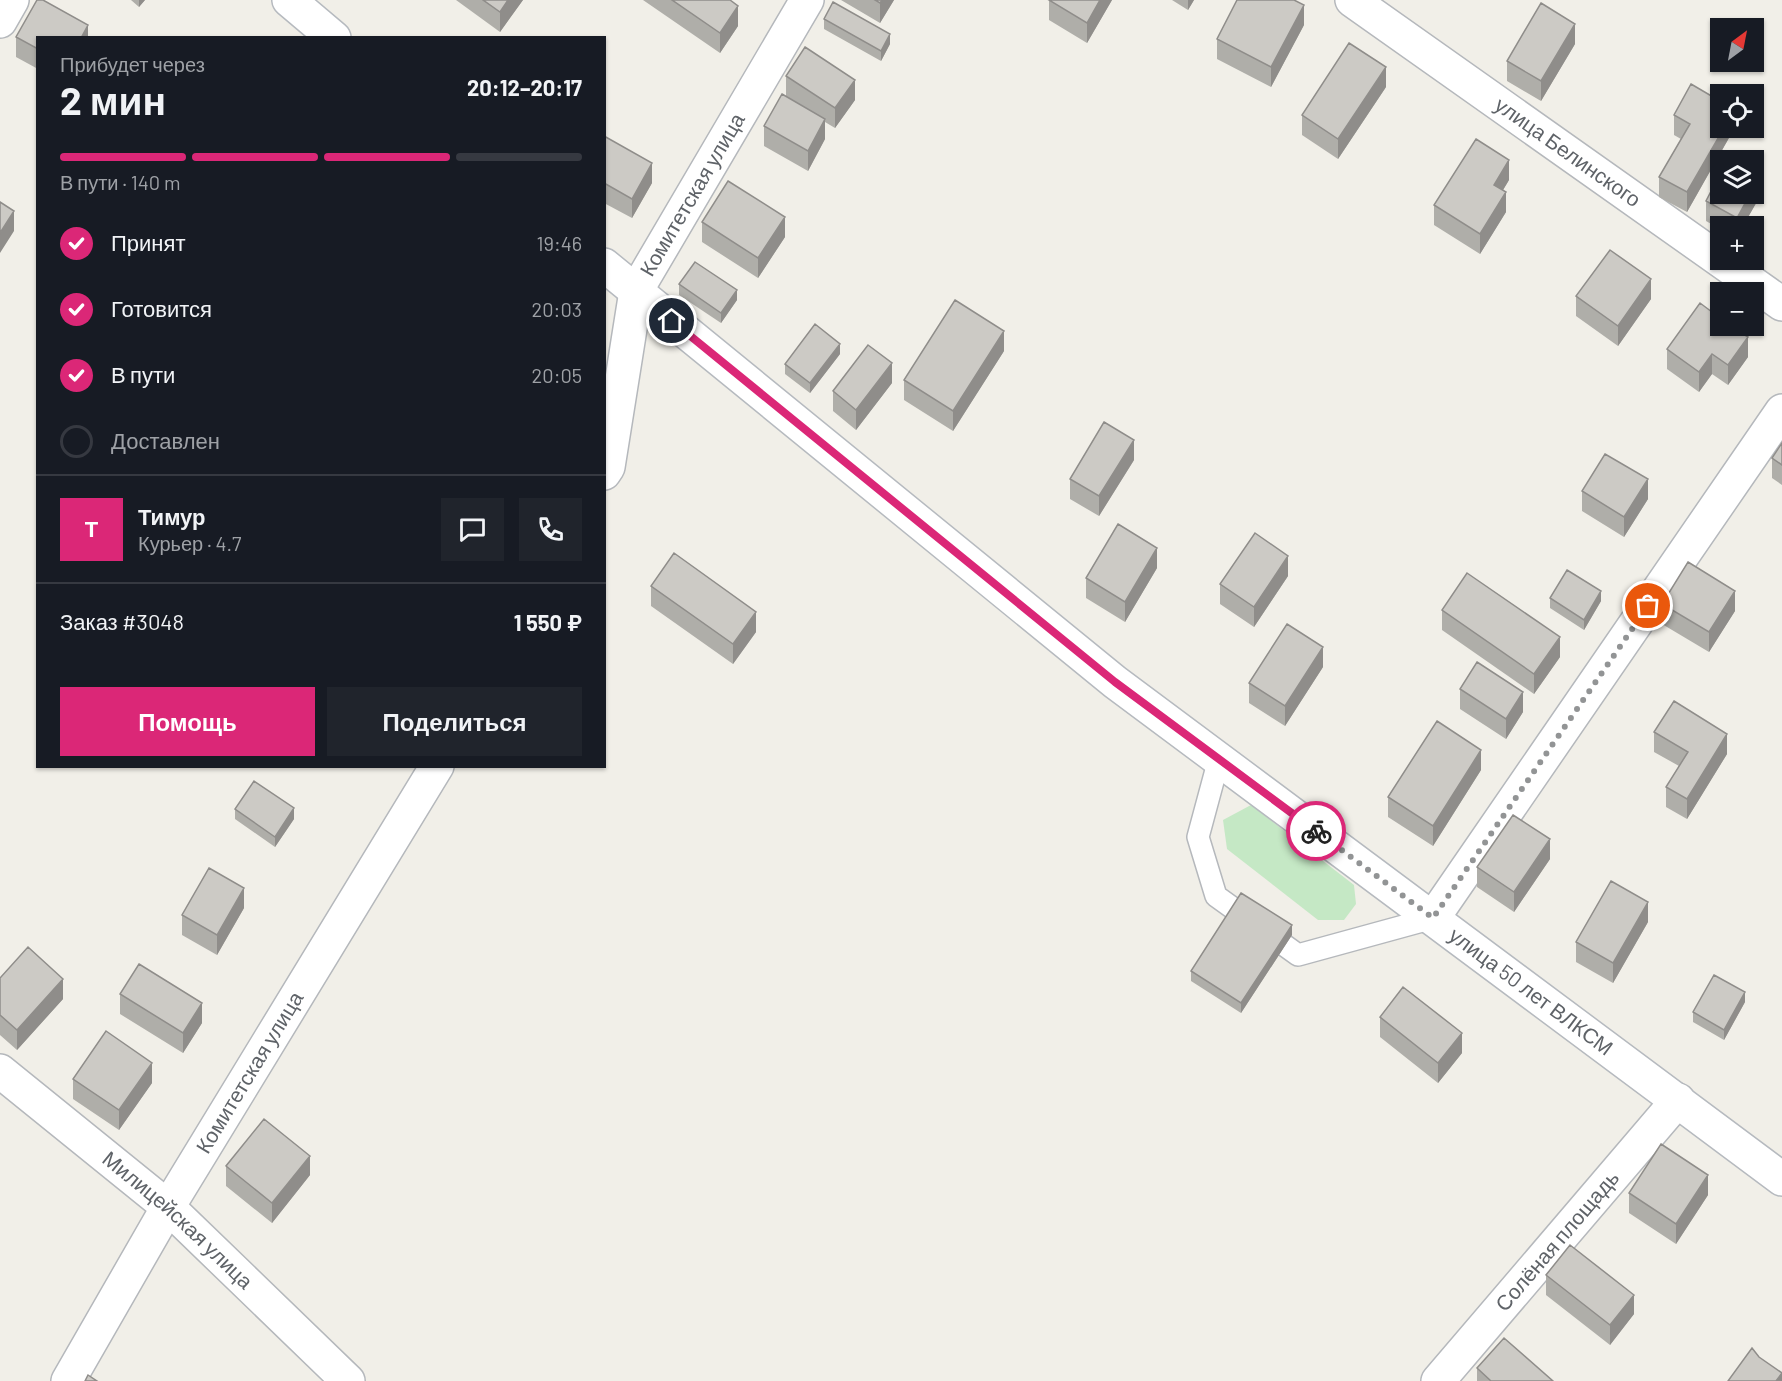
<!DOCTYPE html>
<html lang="ru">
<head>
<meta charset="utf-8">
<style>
  :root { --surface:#171b24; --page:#20242c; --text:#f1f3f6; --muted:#9ea1a6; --line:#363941; --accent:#db2777 }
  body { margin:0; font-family:Barlow,sans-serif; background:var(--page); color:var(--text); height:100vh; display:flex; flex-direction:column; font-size:22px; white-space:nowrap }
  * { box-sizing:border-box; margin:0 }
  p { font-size:20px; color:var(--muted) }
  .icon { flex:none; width:33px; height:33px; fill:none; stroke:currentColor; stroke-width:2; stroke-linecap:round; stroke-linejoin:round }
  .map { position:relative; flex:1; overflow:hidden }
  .sheet { position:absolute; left:36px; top:36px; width:570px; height:732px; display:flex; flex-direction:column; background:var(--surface); border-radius:0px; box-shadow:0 2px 4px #0004 }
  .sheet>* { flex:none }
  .needle { width:39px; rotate:32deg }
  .controls { position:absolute; left:1710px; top:18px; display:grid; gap:12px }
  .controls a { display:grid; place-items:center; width:54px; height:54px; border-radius:0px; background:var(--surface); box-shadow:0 2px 4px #0004; font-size:30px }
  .pin { position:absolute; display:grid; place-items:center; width:51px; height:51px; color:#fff; margin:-26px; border:3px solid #fff; border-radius:50%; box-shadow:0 2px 6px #0007 }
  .courier { position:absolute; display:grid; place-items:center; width:60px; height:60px; margin:-30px; border:4px solid #db2777; border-radius:50%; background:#fff; color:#222; box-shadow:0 2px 8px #0007 }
  .headline em { font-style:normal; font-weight:700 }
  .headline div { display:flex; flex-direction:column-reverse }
  .headline { display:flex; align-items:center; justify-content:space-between; height:102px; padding:0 24px }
  h1 { font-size:39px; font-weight:700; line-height:45px }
  .bar { display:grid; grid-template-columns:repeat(4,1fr); gap:9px 6px; align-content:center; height:72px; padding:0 24px }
  .bar i { height:8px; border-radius:4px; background:var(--line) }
  .bar .active { background:var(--accent) }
  .bar p { grid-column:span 4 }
  .line { display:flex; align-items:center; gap:15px; padding:0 24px; border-top:2px solid var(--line) }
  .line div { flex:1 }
  .round { display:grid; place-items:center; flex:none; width:63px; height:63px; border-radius:0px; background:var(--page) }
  ol { padding:0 24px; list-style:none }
  li { display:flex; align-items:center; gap:18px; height:66px }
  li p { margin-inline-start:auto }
  li .icon { padding:6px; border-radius:50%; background:var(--accent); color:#fff; stroke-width:4 }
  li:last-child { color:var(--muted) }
  li i { width:33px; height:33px; border:3px solid var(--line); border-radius:50% }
  .button { display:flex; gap:12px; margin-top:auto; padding:12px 24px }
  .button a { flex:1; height:69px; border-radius:0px; background:var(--accent); color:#fff; font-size:24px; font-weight:700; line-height:69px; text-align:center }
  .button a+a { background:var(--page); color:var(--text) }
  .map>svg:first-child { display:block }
  .green { fill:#c5e8c5 }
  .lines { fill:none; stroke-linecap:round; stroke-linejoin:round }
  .lane-casing { stroke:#b5b8bc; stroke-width:24 }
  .street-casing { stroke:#b5b8bc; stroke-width:36 }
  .secondary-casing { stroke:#b6babf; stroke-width:36 }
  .lane { stroke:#fff; stroke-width:21 }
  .street { stroke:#fff; stroke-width:33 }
  .secondary { stroke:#fff; stroke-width:33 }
  .wall { fill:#afaea9 }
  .shaded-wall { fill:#8f8d8a }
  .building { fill:#cccac5; stroke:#8f8d8a; stroke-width:1.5 }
  .done { stroke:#929495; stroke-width:6; stroke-dasharray:0 10.8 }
  .route { stroke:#db2777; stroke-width:8 }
  .labels { text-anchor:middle; stroke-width:4.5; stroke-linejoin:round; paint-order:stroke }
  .street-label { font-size:21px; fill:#5f6368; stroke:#fff }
</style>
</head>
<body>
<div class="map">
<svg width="1782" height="1381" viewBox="0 0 1782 1381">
  <rect width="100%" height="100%" fill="#f1efe8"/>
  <path class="green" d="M1251,805L1354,885L1356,904L1344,920H1318L1227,849L1223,820Z"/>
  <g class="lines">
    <g class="lane-casing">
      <path id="lane" d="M1219,759L1198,837L1216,896L1298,955L1433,918"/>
    </g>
    <g class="street-casing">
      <g id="street">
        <path id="s1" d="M1352,0L1782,304"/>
        <path d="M0,21L12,0"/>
        <path id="s2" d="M604,473L608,467L636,291L807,0"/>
        <path d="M1433,918L1782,411"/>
        <path id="s3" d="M0,1071L168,1207L348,1381"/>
        <path id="s4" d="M68,1381L168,1207L437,766"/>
        <path id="s5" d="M1438,1381L1678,1100"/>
      </g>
    </g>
    <g class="secondary-casing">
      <g id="secondary">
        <path d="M289,0L334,38"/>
        <path id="s6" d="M604,265L1115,682L1782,1179"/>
      </g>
    </g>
    <use href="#lane" class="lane"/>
    <use href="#street" class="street"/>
    <use href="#secondary" class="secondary"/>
  </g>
  <path class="wall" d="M131,0H145L139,7Z
    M456,0H523L500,32Z
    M643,0H730L738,26L720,53Z
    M841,0H894L880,23Z
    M1049,0H1112L1087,43L1049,20Z
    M1172,0H1194L1188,10Z
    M824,19L890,44L881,61L824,29Z
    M1304,25L1271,87L1217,59V39Z
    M16,37L88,38H38V69L16,57Z
    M1575,44L1541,101L1507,81V61Z
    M786,76L855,100L835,128L825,122V139L808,171L764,146V126L800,105L786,96Z
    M1386,87L1338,159L1302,135V115Z
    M1674,115L1734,128V129L1687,212L1659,197V177L1681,139L1674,135Z
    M604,136L652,183L632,218L604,203Z
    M1509,180L1503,190L1506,212L1480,254L1434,225V205Z
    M1763,191L1743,226H1720V229L1706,221V201Z
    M702,222L785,237L758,278L702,242Z
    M679,284L737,300L721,323L679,295Z
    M1576,296L1651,299L1618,346L1576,316Z
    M1667,349L1748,357L1728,385L1712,374L1699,392L1667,369Z
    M1004,351L953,431L904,400V380Z
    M840,354L810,393L785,374V364Z
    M892,383L856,430L833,411V391Z
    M1782,443V485L1772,478V458Z
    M1134,460L1099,516L1070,499V479Z
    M1582,491L1648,499L1624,537L1582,511Z
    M1157,568L1125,622L1086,598V578Z
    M1288,576L1254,627L1220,604V584Z
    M651,586L756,632L733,664L651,606Z
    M1550,598L1601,601L1584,630L1550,608Z
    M1662,604L1735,611L1709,652L1662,624Z
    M1442,610L1560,657L1534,694L1442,630Z
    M1323,667L1285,726L1249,703V683Z
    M1460,689L1523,712L1506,739L1460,709Z
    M1654,732L1727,754L1687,819L1666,807V787L1679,766L1654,752Z
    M1481,770L1433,846L1388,817V797Z
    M235,809L294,819L275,847L235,819Z
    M1550,859L1514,912L1477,887V867Z
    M244,908L217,955L182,935V915Z
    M1648,922L1613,983L1576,962V942Z
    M1292,935L1241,1013L1191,981V971Z
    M0,978L63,999L17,1050L0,1035Z
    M120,994L202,1023L183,1053L120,1014Z
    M1745,1002L1724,1040L1693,1022V1012Z
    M1380,1017L1462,1053L1438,1083L1380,1037Z
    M73,1079L152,1083L119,1130L73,1099Z
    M226,1166L310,1175L272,1223L226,1186Z
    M1629,1193L1708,1195L1676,1244L1629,1213Z
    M1546,1275L1634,1314L1610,1345L1546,1295Z
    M1477,1368L1553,1381H1477Z"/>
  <path class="shaded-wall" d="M139,0H145L139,7Z
    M508,0H523L500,32V12Z
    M882,0H894L880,23V3Z
    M1100,0H1112L1087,43V23Z
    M1188,0H1194L1188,10Z
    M1304,5V25L1271,87V67Z
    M738,6V26L720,53V33Z
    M1575,24V44L1541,101V81Z
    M88,25V38H81Z
    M890,34V44L881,61V51Z
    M1386,67V87L1338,159V139Z
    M855,80V100L835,128V108Z
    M825,119V139L808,171V151Z
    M1724,128H1734V129L1687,212V192Z
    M1509,160V180L1494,205V185Z
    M652,163V183L632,218V199Z
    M1763,171V191L1743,226H1737V218L1750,194H1754V188Z
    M1506,192V212L1480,254V234Z
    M14,211V231L0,253V233Z
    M785,217V237L758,278V258Z
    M1651,279V299L1618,346V326Z
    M737,290V300L721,323V313Z
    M1004,331V351L953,431V411Z
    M1748,337V357L1728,385V365Z
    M840,344V354L810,393V383Z
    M1712,354V374L1699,392V372Z
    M892,363V383L856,430V410Z
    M1134,440V460L1099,516V496Z
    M1648,479V499L1624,537V517Z
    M1157,548V568L1125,622V602Z
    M1288,556V576L1254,627V607Z
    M1601,591V601L1584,630V620Z
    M1735,591V611L1709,652V632Z
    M756,612V632L733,664V644Z
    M1560,637V657L1534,694V674Z
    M1323,647V667L1285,726V706Z
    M1523,692V712L1506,739V719Z
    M1727,734V754L1687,819V799Z
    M1481,750V770L1433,846V826Z
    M294,808V819L275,847V837Z
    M1550,839V859L1514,912V892Z
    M244,888V908L217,955V935Z
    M1648,902V922L1613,983V963Z
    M1292,925V935L1241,1013V1003Z
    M63,979V999L17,1050V1030Z
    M1745,992V1002L1724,1040V1030Z
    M202,1003V1023L183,1053V1033Z
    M1462,1033V1053L1438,1083V1063Z
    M152,1063V1083L119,1130V1110Z
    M310,1156V1175L272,1223V1203Z
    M1708,1175V1195L1676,1244V1224Z
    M1634,1295V1314L1610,1345V1325Z
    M1782,1373V1381H1776Z"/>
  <path class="building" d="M37,0H43L88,25L81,38H38V49L16,37Z
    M483,0H508L500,12Z
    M672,0H730L738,6L720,33Z
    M875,0H882L880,3Z
    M1049,0H1100L1087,23Z
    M1237,0H1294L1304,5L1271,67L1217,39Z
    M833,2L890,34L881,51L824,19Z
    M1541,3L1575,24L1541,81L1507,61Z
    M1349,43L1386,67L1338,139L1302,115Z
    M805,47L855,80L835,108L786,76Z
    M1691,84L1720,101V128H1724L1687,192L1659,177L1690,124L1674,115Z
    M782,94L825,119L808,151L764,126Z
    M604,136L652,163L632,199L604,183Z
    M1476,139L1509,160L1494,185L1506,192L1480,234L1434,205Z
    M1732,153L1745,160H1728Z
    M1754,165L1763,171L1754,188Z
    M1720,174V194H1750L1737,218L1706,201Z
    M728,181L785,217L758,258L702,222Z
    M0,202L14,211L0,233Z
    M1610,250L1651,279L1618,326L1576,296Z
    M695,262L737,290L721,313L679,284Z
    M955,300L1004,331L953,411L904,380Z
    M1700,303L1720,318V326H1731L1748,337L1728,365L1712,354L1699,372L1667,349Z
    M815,324L840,344L810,383L785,364Z
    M868,345L892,363L856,410L833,391Z
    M1104,422L1134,440L1099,496L1070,479Z
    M1782,443V465L1772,458Z
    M1605,454L1648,479L1624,517L1582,491Z
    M1118,524L1157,548L1125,602L1086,578Z
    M1255,533L1288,556L1254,607L1220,584Z
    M674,553L756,612L733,644L651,586Z
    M1688,562L1735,591L1709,632L1662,604Z
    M1567,570L1601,591L1584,620L1550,598Z
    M1467,573L1560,637L1534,674L1442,610Z
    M1287,624L1323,647L1285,706L1249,683Z
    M1477,662L1523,692L1506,719L1460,689Z
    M1674,701L1727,734L1687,799L1666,787L1688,752L1654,732Z
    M1437,721L1481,750L1433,826L1388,797Z
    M254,781L294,808L275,837L235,809Z
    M1513,815L1550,839L1514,892L1477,867Z
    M209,868L244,888L217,935L182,915Z
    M1611,881L1648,902L1613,963L1576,942Z
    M1241,893L1292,925L1241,1003L1191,971Z
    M28,947L63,979L17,1030L0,1015V978Z
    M139,964L202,1003L183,1033L120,994Z
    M1714,975L1745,992L1724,1030L1693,1012Z
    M1403,987L1462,1033L1438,1063L1380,1017Z
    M106,1031L152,1063L119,1110L73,1079Z
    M264,1119L310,1156L272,1203L226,1166Z
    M1661,1144L1708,1175L1676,1224L1629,1193Z
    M1570,1245L1634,1295L1610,1325L1546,1275Z
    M1504,1338L1553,1381H1491L1477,1368Z
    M1752,1348L1759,1357L1782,1373L1776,1381H1728Z
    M88,1375L97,1381H85Z"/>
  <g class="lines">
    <path class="done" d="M1316,831L1433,918L1648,606"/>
    <path class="route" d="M672,321L1115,682L1316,831"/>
  </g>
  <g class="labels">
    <g class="street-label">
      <text dy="7" stroke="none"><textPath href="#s1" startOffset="264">улица Белинского</textPath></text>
      <text dy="7" stroke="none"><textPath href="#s2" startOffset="297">Комитетская улица</textPath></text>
      <text dy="7" stroke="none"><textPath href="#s6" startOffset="1178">улица 50 лет ВЛКСМ</textPath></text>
      <text dy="7" stroke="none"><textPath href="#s4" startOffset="358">Комитетская улица</textPath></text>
      <text dy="7" stroke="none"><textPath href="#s3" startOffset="232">Милицейская улица</textPath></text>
      <text dy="7" stroke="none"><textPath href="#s5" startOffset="184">Солёная площадь</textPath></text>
    </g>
  </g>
</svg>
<div class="controls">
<a><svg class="needle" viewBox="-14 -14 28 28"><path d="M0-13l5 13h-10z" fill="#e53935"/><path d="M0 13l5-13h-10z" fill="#9ea1a6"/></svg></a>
<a><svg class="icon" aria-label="locate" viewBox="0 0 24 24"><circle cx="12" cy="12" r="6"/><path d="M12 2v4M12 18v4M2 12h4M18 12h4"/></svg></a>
<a><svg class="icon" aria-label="layers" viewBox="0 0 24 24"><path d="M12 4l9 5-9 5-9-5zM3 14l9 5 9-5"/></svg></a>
<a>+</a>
<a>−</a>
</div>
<div class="pin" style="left:1648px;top:606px;background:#ea580c"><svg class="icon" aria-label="bag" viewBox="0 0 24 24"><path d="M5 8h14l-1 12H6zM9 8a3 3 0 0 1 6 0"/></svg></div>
<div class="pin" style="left:672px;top:321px;background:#1f2937"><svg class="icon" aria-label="home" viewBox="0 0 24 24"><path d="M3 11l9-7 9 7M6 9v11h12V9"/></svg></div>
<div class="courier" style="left:1316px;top:831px"><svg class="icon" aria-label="bike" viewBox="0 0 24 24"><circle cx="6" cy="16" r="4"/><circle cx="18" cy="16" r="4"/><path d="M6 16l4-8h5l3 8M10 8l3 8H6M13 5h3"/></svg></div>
<section class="sheet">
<div class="headline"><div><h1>2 мин</h1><p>Прибудет через</p></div><em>20:12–20:17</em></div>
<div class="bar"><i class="active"></i><i class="active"></i><i class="active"></i><i></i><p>В пути · 140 m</p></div>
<ol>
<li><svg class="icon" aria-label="check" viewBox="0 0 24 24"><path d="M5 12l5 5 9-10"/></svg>Принят<p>19:46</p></li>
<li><svg class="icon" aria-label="check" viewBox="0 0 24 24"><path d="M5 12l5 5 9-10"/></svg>Готовится<p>20:03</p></li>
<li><svg class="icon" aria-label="check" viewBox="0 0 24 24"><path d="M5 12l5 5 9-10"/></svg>В пути<p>20:05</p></li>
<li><i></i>Доставлен</li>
</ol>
<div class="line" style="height:108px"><b class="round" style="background:var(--accent);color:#fff">Т</b><div><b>Тимур</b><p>Курьер · 4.7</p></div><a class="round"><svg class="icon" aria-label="chat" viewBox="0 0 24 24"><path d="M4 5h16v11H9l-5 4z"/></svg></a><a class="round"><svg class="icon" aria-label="phone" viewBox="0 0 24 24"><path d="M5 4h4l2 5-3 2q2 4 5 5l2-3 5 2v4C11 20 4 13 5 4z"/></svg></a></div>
<div class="line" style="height:78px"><div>Заказ #3048</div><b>1 550 ₽</b></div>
<div class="button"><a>Помощь</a><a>Поделиться</a></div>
</section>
</div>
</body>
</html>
